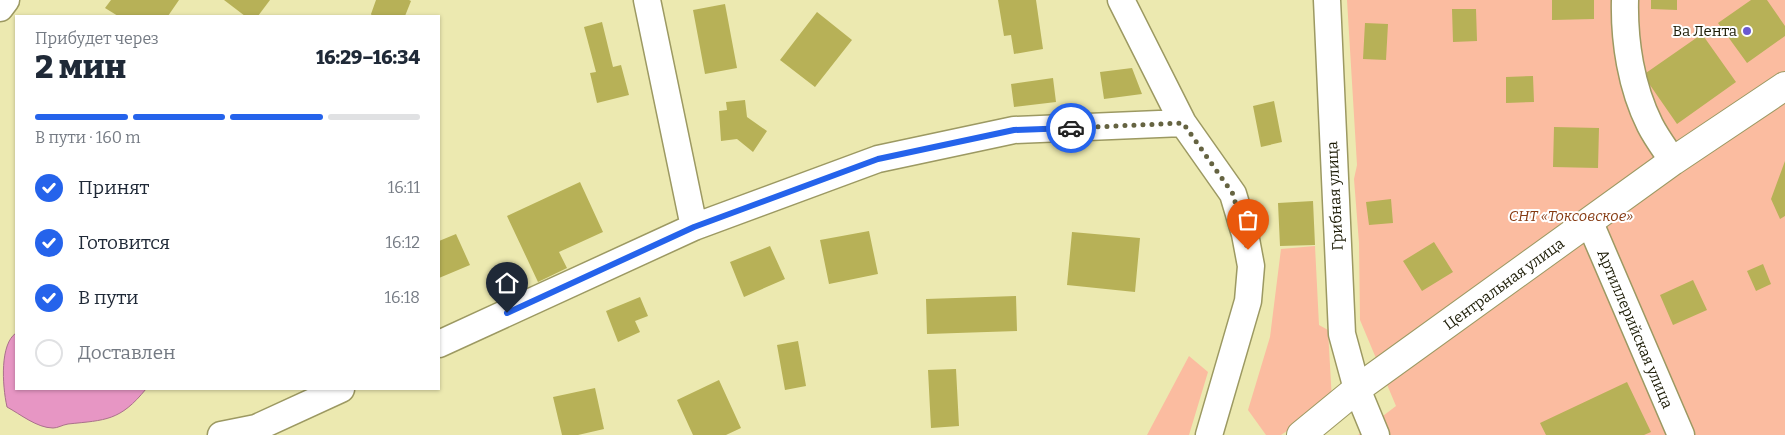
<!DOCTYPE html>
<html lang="ru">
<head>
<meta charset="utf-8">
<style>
  :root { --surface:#fff; --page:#f2f2f3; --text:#1f2937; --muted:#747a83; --line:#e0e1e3; --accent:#2563eb }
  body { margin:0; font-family:Bitter,serif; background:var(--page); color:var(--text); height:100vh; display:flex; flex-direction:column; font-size:19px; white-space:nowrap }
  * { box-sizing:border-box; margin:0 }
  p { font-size:16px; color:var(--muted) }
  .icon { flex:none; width:28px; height:28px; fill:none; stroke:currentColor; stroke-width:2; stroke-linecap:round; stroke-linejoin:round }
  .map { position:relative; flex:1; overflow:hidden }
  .drawer { position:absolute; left:15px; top:15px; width:425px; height:375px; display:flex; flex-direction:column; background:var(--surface); border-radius:0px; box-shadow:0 1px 4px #0004 }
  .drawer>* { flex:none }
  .pin { position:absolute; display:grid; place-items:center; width:42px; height:42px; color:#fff; margin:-51px -21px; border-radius:50% 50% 50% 0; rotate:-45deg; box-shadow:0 0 5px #0007 }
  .pin .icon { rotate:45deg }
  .courier { position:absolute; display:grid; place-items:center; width:50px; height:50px; margin:-25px; border:4px solid #2563eb; border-radius:50%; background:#fff; color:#222; box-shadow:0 1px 6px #0007 }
  .overview em { font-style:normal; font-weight:800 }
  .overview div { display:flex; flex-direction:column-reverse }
  .overview { display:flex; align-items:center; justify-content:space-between; height:85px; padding:0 20px }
  h1 { font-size:32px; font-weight:800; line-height:38px }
  .bar { display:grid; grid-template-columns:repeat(4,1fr); gap:8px 5px; align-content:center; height:60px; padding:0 20px }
  .bar i { height:6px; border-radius:4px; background:var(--line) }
  .bar .on { background:var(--accent) }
  .bar p { grid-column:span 4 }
  ol { padding:0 20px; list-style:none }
  li { display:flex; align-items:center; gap:15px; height:55px }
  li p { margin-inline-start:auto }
  li .icon { padding:5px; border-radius:50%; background:var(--accent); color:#fff; stroke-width:4 }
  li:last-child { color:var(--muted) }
  li i { width:28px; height:28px; border:2px solid var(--line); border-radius:50% }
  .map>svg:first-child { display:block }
  .green { fill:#fbbca0 }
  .water { fill:#e796c4; stroke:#aa718b }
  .building { fill:#b7b157 }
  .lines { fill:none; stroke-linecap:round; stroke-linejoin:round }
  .street-casing { stroke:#9c9962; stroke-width:29 }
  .secondary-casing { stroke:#9c9962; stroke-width:30 }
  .street { stroke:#fff; stroke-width:26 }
  .secondary { stroke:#fff; stroke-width:28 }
  .done { stroke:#656341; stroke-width:5; stroke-dasharray:0 9 }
  .route { stroke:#2563eb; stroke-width:6 }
  .poi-dot { fill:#6a59d2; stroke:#fff; stroke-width:2 }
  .labels { text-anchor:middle; stroke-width:4; stroke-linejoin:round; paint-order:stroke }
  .poi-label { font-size:15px; fill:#1c1b05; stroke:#fff; text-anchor:end }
  .street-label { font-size:15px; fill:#1c1b05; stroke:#fff }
  .park-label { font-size:15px; font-style:italic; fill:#863b13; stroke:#fff }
</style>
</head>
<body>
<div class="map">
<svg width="1785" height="435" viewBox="0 0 1785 435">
  <rect width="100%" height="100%" fill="#ece9b0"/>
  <path class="green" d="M1347,0H1785V435H1358L1396,406L1360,320L1359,243L1354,179L1357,165Z
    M1315,246L1319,325L1328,330L1332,401L1281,435H1266L1248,410L1270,337L1281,249Z
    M1189,356L1208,372L1189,435H1147Z"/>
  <path class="water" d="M16,333V389H146C120,421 106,420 68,424C62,425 58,428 53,428C37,428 20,414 7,407C2,384 0,344 16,333Z"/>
  <path class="building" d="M111,0H179L168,16H118L105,8Z
    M224,0H270L258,16H245Z
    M376,0H409L411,1L405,16H372L371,14Z
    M998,0H1036L1043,49L1014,54L1011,35L1004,36Z
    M1552,0H1594V19L1552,20Z
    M1651,0H1677V10L1651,9Z
    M1751,0H1767L1785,26V36L1747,63L1718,23Z
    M725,4L737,68L705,74L693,10Z
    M1452,9H1476L1477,41L1453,42Z
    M817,12L852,40L815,87L780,60Z
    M602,22L613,67L621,65L629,95L597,103L590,73L596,72L584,27Z
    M1365,23L1388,24L1386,60L1363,59Z
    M1702,34L1736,82L1677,124L1643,75Z
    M1132,68L1142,94L1104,99L1100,72Z
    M1533,76L1534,102L1506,103V77Z
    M1053,78L1056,102L1014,107L1011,84Z
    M745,100L747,117L767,131L753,152L737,139L721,141L719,111L727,110L726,102Z
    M1274,101L1282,142L1261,147L1253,106Z
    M1554,127L1599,128L1598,168L1553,167Z
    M1785,161V216L1780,219L1771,199Z
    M580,182L603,232L559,252L567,268L538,282L507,216Z
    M1391,199L1393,223L1369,225L1366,202Z
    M1313,201L1315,245L1280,246L1278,203Z
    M869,231L878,274L829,284L820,240Z
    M1072,232L1140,238L1135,292L1067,285Z
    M456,234L470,265L439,278V241Z
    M1434,242L1453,272L1422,291L1403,261Z
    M770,246L785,279L744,297L730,262Z
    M1763,264L1771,284L1756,291L1747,271Z
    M1693,280L1707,310L1673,325L1660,295Z
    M1016,296L1017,331L927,334L926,299Z
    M640,297L648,316L635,321L640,332L618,342L606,311Z
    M798,341L806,386L785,390L777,345Z
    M956,369L959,426L931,428L928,370Z
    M719,380L741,428L726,435H693L677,400Z
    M1627,382L1651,432L1644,435H1546L1540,423Z
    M595,388L604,429L578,435H562L553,397Z"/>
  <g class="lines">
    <g class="street-casing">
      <path id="street" d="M647,0L694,227
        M1121,0L1183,123
        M1327,0L1342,334L1357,389L1376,435
        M1625,0C1624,41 1631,87 1650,125C1656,137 1665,149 1673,161
        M0,8L6,0
        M1590,223L1681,435
        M439,344L694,227L878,159L1014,130L1183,123L1233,194L1245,234L1251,266L1248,301L1209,435
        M221,435L256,428L341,389"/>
    </g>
    <g class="secondary-casing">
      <path id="secondary" d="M1301,435L1357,389L1673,161L1785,86"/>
    </g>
    <use href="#street" class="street"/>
    <use href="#secondary" class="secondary"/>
  </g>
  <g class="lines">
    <path class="done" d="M1071,128L1183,123L1233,194L1248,250"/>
    <path class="route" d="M507,313L694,227L878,159L1014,130L1071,128"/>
  </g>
  <circle class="poi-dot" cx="1747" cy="31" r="5"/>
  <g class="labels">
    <g class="poi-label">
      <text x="1737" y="36">Ва Лента</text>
    </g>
    <g class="street-label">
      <text transform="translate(1335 196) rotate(-93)" y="5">Грибная улица</text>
      <text transform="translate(1504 284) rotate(-36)" y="5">Центральная улица</text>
      <text transform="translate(1635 329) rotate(67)" y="5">Артиллерийская улица</text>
    </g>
    <g class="park-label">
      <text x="1571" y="221">СНТ «Токсовское»</text>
    </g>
  </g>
</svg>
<div class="pin" style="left:1248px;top:250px;background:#ea580c"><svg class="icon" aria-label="bag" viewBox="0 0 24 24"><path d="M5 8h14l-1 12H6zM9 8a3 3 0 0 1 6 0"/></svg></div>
<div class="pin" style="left:507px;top:313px;background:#1f2937"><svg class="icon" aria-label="home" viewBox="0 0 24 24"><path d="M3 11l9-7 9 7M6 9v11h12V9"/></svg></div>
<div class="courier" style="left:1071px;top:128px"><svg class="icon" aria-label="car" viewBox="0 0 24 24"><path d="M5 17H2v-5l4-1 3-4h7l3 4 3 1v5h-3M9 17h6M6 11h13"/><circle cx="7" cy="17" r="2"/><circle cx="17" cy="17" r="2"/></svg></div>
<section class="drawer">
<div class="overview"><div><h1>2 мин</h1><p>Прибудет через</p></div><em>16:29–16:34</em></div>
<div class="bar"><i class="on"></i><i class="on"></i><i class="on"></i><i></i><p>В пути · 160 m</p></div>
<ol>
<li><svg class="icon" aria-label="check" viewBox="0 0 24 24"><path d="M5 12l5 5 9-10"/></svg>Принят<p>16:11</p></li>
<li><svg class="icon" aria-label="check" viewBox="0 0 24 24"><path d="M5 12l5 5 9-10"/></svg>Готовится<p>16:12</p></li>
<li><svg class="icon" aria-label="check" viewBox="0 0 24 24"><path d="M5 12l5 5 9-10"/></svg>В пути<p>16:18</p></li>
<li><i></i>Доставлен</li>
</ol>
</section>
</div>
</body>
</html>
